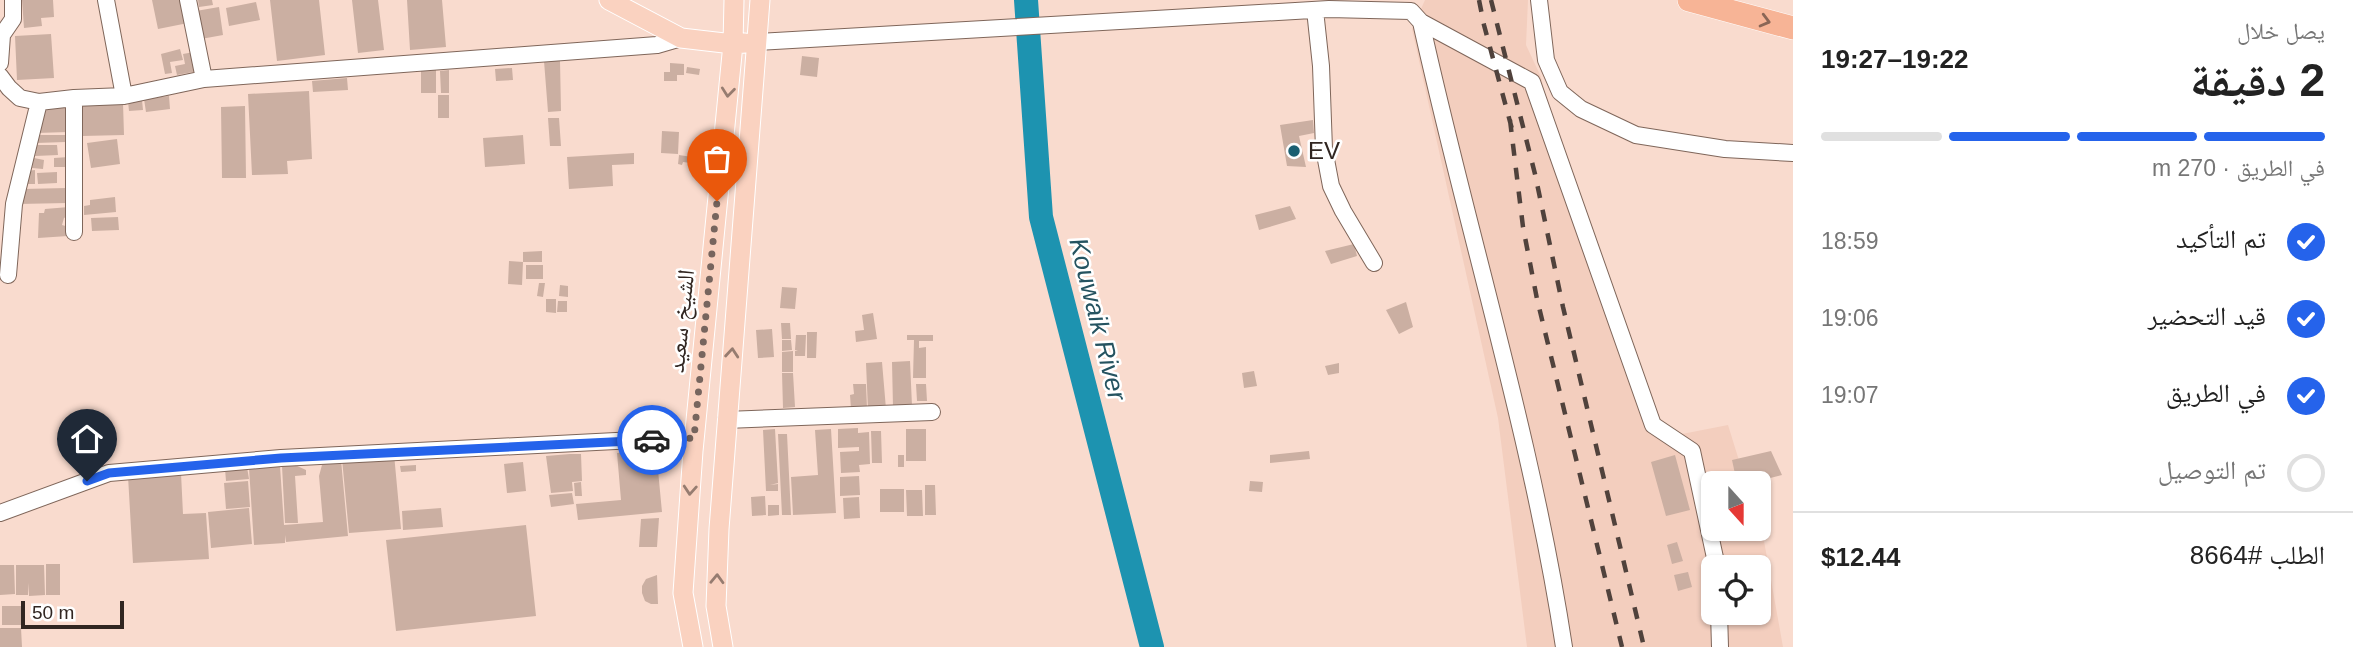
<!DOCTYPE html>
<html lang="ar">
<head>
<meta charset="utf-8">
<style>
  :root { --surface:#fff; --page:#f6f6f6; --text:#222; --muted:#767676; --line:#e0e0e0; --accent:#2563eb }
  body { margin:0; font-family:Helvetica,"Noto Naskh Arabic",sans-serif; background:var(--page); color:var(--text); direction:rtl; height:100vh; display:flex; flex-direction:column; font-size:26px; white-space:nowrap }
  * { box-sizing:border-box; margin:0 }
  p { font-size:23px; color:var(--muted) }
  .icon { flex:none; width:38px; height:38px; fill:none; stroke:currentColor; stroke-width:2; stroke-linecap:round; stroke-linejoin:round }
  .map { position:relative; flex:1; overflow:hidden; direction:ltr }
  .side { display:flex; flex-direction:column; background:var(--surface); width:560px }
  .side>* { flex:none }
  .needle { width:46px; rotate:159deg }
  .tools { position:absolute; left:1701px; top:471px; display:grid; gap:14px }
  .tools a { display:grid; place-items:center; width:70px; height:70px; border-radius:10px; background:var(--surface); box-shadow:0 2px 5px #0004; font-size:35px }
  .scale { position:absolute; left:21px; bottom:18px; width:103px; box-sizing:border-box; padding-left:7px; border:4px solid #312621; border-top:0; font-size:19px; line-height:24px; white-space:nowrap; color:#312621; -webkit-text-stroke:5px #fff; paint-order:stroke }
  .pin { position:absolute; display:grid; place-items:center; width:60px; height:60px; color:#fff; margin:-72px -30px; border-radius:50% 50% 50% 0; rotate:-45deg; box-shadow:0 0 7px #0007 }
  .pin .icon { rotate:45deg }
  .courier { position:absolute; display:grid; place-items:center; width:70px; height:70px; margin:-35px; border:5px solid #2563eb; border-radius:50%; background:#fff; color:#222; box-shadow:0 2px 9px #0007 }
  .head em { font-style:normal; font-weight:800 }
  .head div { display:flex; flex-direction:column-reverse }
  .head { display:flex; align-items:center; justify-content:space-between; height:119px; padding:0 28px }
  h1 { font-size:46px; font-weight:800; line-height:52px }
  .bar { display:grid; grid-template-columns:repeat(4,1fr); gap:10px 7px; align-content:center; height:84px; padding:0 28px }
  .bar i { height:9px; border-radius:5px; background:var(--line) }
  .bar .on { background:var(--accent) }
  .bar p { grid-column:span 4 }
  .line { display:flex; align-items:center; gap:18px; padding:0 28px; border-top:2px solid var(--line) }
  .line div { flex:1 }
  ol { padding:0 28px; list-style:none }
  li { display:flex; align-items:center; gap:21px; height:77px }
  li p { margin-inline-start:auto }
  li .icon { padding:7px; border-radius:50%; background:var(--accent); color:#fff; stroke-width:4 }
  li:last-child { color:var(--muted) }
  li i { width:38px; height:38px; border:4px solid var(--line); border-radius:50% }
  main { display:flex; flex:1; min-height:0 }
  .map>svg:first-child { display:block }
  .built { fill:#f3cebe; fill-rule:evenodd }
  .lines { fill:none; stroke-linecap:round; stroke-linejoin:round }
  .river { stroke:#1d93b0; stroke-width:24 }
  .building { fill:#cbafa2 }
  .minor-casing { stroke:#7f665a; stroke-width:18 }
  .major-casing { stroke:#fff; stroke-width:21 }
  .highway-casing { stroke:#fff; stroke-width:24 }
  .minor { stroke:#fff; stroke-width:16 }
  .major { stroke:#fad2c0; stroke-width:19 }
  .highway { stroke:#f7b496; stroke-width:23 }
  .rail { stroke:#50423c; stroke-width:4.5; stroke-dasharray:12 12; stroke-linecap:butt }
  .oneway { stroke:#8a6656 }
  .oneway2 { stroke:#967c70 }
  .done { stroke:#77655e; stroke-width:7; stroke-dasharray:0 12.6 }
  .route { stroke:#2563eb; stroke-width:9 }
  .poi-dot { fill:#1a5f71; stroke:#fff; stroke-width:2.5 }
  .labels { text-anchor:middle; stroke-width:5; stroke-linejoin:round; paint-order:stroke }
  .poi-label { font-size:24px; fill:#312621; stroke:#fff; text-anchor:start }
  .street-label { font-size:24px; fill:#312621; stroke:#fff }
  .water-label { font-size:26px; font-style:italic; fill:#255360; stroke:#fff }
</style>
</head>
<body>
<main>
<section class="side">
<div class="head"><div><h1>2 دقيقة</h1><p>يصل خلال</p></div><em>19:22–19:27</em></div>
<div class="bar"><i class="on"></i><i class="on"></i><i class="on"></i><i></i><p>في الطريق · 270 m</p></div>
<ol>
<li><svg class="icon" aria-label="check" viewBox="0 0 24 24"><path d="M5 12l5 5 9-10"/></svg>تم التأكيد<p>18:59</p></li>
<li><svg class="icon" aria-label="check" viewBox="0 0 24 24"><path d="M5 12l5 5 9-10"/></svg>قيد التحضير<p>19:06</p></li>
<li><svg class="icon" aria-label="check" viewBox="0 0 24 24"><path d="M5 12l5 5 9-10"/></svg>في الطريق<p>19:07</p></li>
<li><i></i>تم التوصيل</li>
</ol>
<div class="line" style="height:91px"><div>الطلب #8664</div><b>$12.44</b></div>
</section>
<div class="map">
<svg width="1793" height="647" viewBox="0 0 1793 647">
  <rect width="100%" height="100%" fill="#f9dbce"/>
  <path class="built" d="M1425,0H1528L1526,45L1541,77L1550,117L1654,412L1667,426L1682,434L1728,425L1746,483H1713V528H1759V524L1764,541L1783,647H1527L1498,418L1412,29ZM1713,567H1759V612H1713Z"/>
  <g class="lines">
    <path class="river" d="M1026,0L1041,217L1152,647"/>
  </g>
  <path class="building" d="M22,0H53L54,17L41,18L42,26L24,28Z
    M152,0H183L188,23L158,29Z
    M198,0H212L213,5L199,7Z
    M270,0H319L325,55L277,61Z
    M352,0H378L384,50L358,53Z
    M407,0H442L446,47L410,50Z
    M256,2L260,20L229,26L226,8Z
    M219,7L223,35L201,39L196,11Z
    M51,34L54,78L17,80L15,36Z
    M180,49L183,60L170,62L172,73L165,74L161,54Z
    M194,52L198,71L177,75L175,66L185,64L183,54Z
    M802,56L819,58L817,77L800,75Z
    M544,61H560L561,111L548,112Z
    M670,63L684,64V75H677V81H664V72H670Z
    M687,67L700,69L699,75L686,73Z
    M512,68L513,80L496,81L495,69Z
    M421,70H436V93H421Z
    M449,70V93H441L440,71Z
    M347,78L348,90L313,92L312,81Z
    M309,91L312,159L287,161L288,174L252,175L248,94Z
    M438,95H449V118H438Z
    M169,96L170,109L146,112L144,99Z
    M142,100L143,110L129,111L128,101Z
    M123,103L124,135L82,136L81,104Z
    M245,106L246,178H222L221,107Z
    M42,107H68V132L36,133Z
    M548,118H559L561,146H550Z
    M1313,120L1314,133L1299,136L1306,167L1287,166L1280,125Z
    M662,131L679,132L678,154L661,153Z
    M38,135H65V142L36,143Z
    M523,135L525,164L485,167L483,138Z
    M117,139L120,164L91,168L87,143Z
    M37,145H57L58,155L35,156Z
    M634,153V164L612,165L613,186L569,189L567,157Z
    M679,155L692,157L691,163L683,162L682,165L678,164Z
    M69,157L70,167H54V158Z
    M34,158L44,160L43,169L32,168Z
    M35,170V184H24L27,171Z
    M57,172V183L38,184L37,173Z
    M67,188V203L18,204L22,189Z
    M115,197L116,212L84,215V206L90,205V200Z
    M1290,206L1296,219L1259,230L1255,215Z
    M69,207V215L64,218L62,225L69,227L68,236L38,238L39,213H44L45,209Z
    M118,217L119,230L92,231L91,218Z
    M1354,244L1357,256L1331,264L1325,251Z
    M542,251V262H523V252Z
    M509,261L523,262L522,285L508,284Z
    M526,265H543V279H526Z
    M539,283H545L543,297L537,296Z
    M560,285L568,286V297L559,296Z
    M782,287L797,288L795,309L780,308Z
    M546,299H556V313L546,312Z
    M558,301H567V312H557Z
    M1406,302L1413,327L1399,334L1386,310Z
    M873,313L877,339L856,342L855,331L864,330L862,315Z
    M781,323H790L791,339H782Z
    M772,329L774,357L758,358L756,330Z
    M807,332H817L816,358H807Z
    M796,335H806L805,356H795V351H798L795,350Z
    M907,335H933V341H919V348L926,347V378H913L914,340H907Z
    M782,340H791L792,350L782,351Z
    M793,351V372H782V352Z
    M910,361L912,406L893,407L892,362Z
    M882,362L886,409L868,410L866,363Z
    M1339,363V373L1328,375L1325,366Z
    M1254,371L1257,386L1244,388L1242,373Z
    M782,373H793L795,407L783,408Z
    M853,384H866L867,408L851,409L850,395L854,394Z
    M916,384H926L927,401H917Z
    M858,428V433L869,432L870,464L859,465L860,472L841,473L840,452L859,451V447L838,448V429Z
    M775,429L778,483L770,485L778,484V491H766L763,430Z
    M831,429L836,513L793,515L791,477L818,475L815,430Z
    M906,429H926V461H906Z
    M871,431H881L882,463H872Z
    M778,434H787L791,515H782Z
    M656,449L662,512L578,520L576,504L621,500L617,453Z
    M1309,451L1310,459L1270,463V455Z
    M1771,451L1782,475L1751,483H1737L1732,460Z
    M394,454L401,529L349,533L342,459Z
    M570,454H581L582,481L572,482L573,491L551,493L546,456Z
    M898,455H904V467H898Z
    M1675,455L1690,510L1666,516L1651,462Z
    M341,460L348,536L286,542L285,535V543L254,545L249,468L280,466L284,525L323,522L319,476L322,465L330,461Z
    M523,462L526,491L507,493L504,464Z
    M295,465L306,470V475L295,476L298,523H285L282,466Z
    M416,465V471L401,472L400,466Z
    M247,467L249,479L226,481L225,469Z
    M181,473L183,514L206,513L209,559L133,563L128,476Z
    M859,476L860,495L840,496V477Z
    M248,481L250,507L226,509L224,483Z
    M1250,481L1263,482L1262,492L1249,491Z
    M581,482L582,496H575L574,483Z
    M925,485H935L936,515H925Z
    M880,489H904V512H880Z
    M906,490H922L923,516H907Z
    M572,493L574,504L551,507L549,495Z
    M765,496L766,515L752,516L751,497Z
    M859,497L860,518L844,519L843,498Z
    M768,505H779V515L768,516Z
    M249,508L252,544L211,548L208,512Z
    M441,508L443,527L403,530L402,511Z
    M659,518L657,547H639L641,519Z
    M526,525L536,616L396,631L386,540Z
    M1677,542L1683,561L1672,564L1667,545Z
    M46,564H60V595H46Z
    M0,565H14L15,594L0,595Z
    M16,565H44L45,595L29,596V583L28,595H16Z
    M1688,572L1692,587L1678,591L1674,575Z
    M657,575L658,604H651L645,601L642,593V586L646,579Z
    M2,606H22V625H2Z
    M0,628H21L22,647H0Z"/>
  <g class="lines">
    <g class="minor-casing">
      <path id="minor" d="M106,0L124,96
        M188,0L204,79
        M1539,0L1546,60L1560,92L1581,109L1636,135L1725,149L1793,153
        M1315,10L1321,66L1324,149L1331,186L1343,211L1374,263
        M1421,22L1532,82L1653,425L1692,451L1717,567
        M758,42L1329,9L1411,11L1421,22C1467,231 1532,436 1564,647
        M0,63L2,35L13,19V0
        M0,76L9,88L20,98L39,102L74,98L124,96L204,79L657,45L681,38
        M74,98V232
        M8,275L14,204L39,102
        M726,420L932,412
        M0,513L109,473L281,458L694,437
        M1719,612L1720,647"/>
    </g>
    <g class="major-casing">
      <path id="major" d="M609,0L681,38L733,44L745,43
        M693,647L683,593L693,451L733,44L734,0
        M723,647L716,606L719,529L760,0"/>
    </g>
    <g class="highway-casing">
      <path id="highway" d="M1689,0L1793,28"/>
    </g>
    <use href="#minor" class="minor"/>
    <use href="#major" class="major"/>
    <use href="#highway" class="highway"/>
    <path class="rail" d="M1479,0L1484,25L1512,129
      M1491,0L1535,174L1563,307L1644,647
      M1510,120L1523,227L1537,299L1622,647"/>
  </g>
  <defs><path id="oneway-chevron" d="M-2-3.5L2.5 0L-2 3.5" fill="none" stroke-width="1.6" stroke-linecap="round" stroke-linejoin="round" transform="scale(1.75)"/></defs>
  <use class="oneway" href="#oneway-chevron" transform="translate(1765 21) rotate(15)"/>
  <g class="oneway2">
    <use href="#oneway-chevron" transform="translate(728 92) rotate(96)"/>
    <use href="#oneway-chevron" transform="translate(732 353) rotate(-85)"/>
    <use href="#oneway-chevron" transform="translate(690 490) rotate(94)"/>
    <use href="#oneway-chevron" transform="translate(717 579) rotate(-88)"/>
  </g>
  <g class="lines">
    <path class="done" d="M652,440L694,438L717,201"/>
    <path class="route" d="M87,481L109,473L281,458L652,440"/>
  </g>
  <circle class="poi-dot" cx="1294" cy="151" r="7"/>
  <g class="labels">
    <g class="poi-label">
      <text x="1308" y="159">EV</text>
    </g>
    <g class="street-label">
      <text transform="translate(681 321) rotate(-84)" y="8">الشيخ سعيد</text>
    </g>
    <g class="water-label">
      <text transform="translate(1098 319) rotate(76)" y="9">Kouwaik River</text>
    </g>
  </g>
</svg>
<div class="tools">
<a><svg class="needle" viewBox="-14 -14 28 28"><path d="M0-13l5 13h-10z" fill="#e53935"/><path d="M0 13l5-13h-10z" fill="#767676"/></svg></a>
<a><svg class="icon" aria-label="locate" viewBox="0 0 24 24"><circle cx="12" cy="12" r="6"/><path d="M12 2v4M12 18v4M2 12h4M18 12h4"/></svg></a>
</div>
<div class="scale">50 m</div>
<div class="pin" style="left:717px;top:201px;background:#ea580c"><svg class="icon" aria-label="bag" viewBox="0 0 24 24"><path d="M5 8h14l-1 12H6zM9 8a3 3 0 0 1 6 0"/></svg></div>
<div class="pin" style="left:87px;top:481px;background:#1f2937"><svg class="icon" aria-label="home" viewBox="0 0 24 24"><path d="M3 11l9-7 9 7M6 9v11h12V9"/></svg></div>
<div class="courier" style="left:652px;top:440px"><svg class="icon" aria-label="car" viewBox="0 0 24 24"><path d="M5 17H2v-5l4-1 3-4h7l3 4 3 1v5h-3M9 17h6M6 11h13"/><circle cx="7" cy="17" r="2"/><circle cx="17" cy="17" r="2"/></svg></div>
</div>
</main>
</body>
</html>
